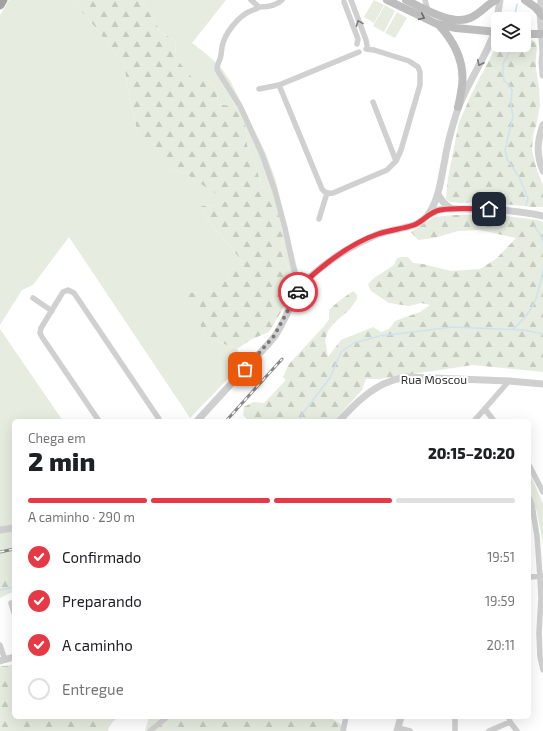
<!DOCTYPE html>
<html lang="pt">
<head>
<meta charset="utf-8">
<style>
  :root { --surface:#fff; --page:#f6f6f6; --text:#202124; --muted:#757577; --line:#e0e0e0; --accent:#e63946 }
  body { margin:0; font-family:"Exo 2",sans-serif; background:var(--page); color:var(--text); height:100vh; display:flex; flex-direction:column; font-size:15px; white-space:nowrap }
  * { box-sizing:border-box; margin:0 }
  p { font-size:13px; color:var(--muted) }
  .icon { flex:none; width:22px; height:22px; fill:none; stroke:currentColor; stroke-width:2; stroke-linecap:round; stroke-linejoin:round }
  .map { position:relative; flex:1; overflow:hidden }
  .sheet { position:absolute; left:12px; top:419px; width:519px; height:300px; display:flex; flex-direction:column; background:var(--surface); border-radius:6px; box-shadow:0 4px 16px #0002 }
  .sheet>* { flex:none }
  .buttons { position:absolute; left:491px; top:12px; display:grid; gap:8px }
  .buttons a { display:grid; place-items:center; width:40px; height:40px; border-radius:6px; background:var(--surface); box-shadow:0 4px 16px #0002; font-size:20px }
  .pin { position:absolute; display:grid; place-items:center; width:34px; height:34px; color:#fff; margin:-17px; border-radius:8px; box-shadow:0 2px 6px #0006 }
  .courier { position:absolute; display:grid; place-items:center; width:40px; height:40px; margin:-20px; border:3px solid #e63946; border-radius:50%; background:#fff; color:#222; box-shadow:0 1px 5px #0007 }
  .headline em { font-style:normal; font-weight:800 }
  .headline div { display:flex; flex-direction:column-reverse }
  .headline { display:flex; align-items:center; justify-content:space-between; height:68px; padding:0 16px }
  h1 { font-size:26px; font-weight:800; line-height:30px }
  .bar { display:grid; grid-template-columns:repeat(4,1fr); gap:6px 4px; align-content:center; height:48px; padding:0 16px }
  .bar i { height:5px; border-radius:3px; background:var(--line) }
  .bar .current { background:var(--accent) }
  .bar p { grid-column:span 4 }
  ol { padding:0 16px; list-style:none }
  li { display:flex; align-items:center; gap:12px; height:44px }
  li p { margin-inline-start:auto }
  li .icon { padding:4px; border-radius:50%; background:var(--accent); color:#fff; stroke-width:4 }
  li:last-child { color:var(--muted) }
  li i { width:22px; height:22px; border:2px solid var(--line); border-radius:50% }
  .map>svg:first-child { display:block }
  .green { fill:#e6ecdf }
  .forest { fill:url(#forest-firs) }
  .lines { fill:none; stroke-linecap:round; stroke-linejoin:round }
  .stream { stroke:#cfe2ee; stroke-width:1.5 }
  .minor { stroke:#d0d0d0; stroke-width:5.5 }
  .tertiary { stroke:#d0d0d0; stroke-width:7 }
  .secondary { stroke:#bdbdbd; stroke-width:8 }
  .trunk { stroke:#a2a2a2; stroke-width:9 }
  .rail-casing { stroke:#888; stroke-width:3 }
  .rail { stroke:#fff; stroke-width:1.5; stroke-dasharray:4.5; stroke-linecap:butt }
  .oneway { stroke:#6a6a6a }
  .oneway2 { stroke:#7a7a7a }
  .done { stroke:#7a7a7a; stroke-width:4; stroke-dasharray:0 7.2 }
  .route { stroke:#e63946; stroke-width:5 }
  .labels { text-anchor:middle; stroke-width:4; stroke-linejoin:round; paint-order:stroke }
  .street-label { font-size:12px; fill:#333; stroke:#fff }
</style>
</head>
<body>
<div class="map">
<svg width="543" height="731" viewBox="0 0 543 731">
  <defs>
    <pattern id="forest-firs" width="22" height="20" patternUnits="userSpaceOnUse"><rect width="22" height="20" fill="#e6ecdf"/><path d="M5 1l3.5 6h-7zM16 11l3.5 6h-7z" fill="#c6cbc0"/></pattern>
  </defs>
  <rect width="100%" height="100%" fill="#fff"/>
  <path class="green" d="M9,0H70L91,22L124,64L130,101L137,130L168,168L185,173L228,201L215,205L201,206L207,219L242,261L232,269L219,291L186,293L206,337L237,349L244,362L190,418L69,237L33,285L22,290L0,325V15Z
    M141,0H226L192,43L205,53L220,66L231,82L266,154L275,178L298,271L295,282L282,255L283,232L274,197L261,185L254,159L247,145L245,122L237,107L218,104L217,91L209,80H193L175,57L176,41L161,32Z
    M374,0L384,5L374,23L364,17Z
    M385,5L395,11L384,32L373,26Z
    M397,12L407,18L395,38L385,33Z
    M0,329L63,421H14V525L0,527Z
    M529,471L543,504V543L537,512L529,488Z
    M14,531V576L0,581V533Z"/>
  <path class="forest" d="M70,0H141L161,32L176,41L175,57L193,79L209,80L217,91L218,104L237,107L245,123L247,145L254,159L261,185L274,197L283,232L282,255L295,282L281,312L269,332L252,339L237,349L206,337L185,293L219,291L232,269L242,261L207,219L201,206L215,205L227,201L210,190L185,173L168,168L152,154L137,130L130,101L124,64L91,22Z
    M524,39L532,40L536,43L537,48L536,55V69L539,87L540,105L537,122L533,136L532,150L537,170L543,185V207H533L485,202L460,203L450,202L446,199L448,178L459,122L472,93L498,43V45H524Z
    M491,214L538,220L543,222V372L473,365L379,379H366L362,390L334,421H249L243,415L244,407L253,402L264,403L286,380L283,377L289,364L325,325L329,319V310L339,301L353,291L357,295V299L350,309L334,323L328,331L325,340L328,357L341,340L373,327L381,332L389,329L395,321L420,312L430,305L421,303L409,306L389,303L371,291L368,284L374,278L394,265L397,258L402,257H408L413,263L423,264L451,271L480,269L496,259L516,238L480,230L458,231L434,238L418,240L411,232L434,217L453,215Z
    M14,576V593H10L0,598V581Z
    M14,664V717H118C114,721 109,725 108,731H0V666H6Z
    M149,717H329L344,726L347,731H145Z"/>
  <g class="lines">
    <path class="stream" d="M514,19L517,4
      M512,45L511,49L503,64V72L504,81L508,84L512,90L511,106L513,116L505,150L507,159L519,177L528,198L526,205
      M534,226L540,234L543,242
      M513,329C523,320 534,308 537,295C540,287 541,278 543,270
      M299,421L303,413L330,378L341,352L354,343L380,336L453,327L524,330L543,334
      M0,590L14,587"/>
    <path class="minor" d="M251,0L259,7C267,7 277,5 282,0
      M351,0L366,40L367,45
      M425,0L428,11
      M344,2L358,39L357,44
      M259,7C255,10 249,11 245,14C236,20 226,33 223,43C221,48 222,54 220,59C218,65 215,67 219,73L240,106L262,154L275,191L285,228L292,261L299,290
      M359,52L279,85L322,189C325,193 328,194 333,193L387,170L396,161L401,150L420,85V72L418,67L409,61L374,50L366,49
      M259,89L279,85
      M373,102L396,161
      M319,219L327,193
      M33,298L52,311
      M485,409L494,421
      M99,421L42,337L40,333L41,328L63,292L68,290L74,293L159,419V421
      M474,421L509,381
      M529,465L543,492
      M529,497L532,505L537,536L540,577L541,598L539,633L540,657L543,670
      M529,577L543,576
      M11,603L14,613
      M0,645L5,660
      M455,717V731
      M509,717L510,722L517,731
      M398,728L410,731
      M150,731L167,717
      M343,731L346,717
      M489,731L510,722"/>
    <path class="tertiary" d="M541,0L540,12L543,53L542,62L543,75
      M543,125C537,142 536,154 543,171
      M438,194C441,201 445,205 452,209
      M428,215C431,214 435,211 439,210C448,208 457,209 466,209C492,209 518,210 543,216
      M197,421C215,401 234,381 252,361C260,353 268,345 275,336C288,317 293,293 310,277C330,259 352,245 376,235C392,228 415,230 427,216C439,201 441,178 445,159C447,145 451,131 455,118C463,88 484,62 494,33C497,23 498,11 500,0
      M339,421C354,405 370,388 391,381C396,379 402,378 407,377L509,381L543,384
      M0,530L14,528
      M0,661L14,657
      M397,731L401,717"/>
    <path class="secondary" d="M387,0L437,24L456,28L498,32
      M406,0C423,8 452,26 470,18C480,14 486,5 496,0
      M525,0L535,7L543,16
      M438,24C454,41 465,62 462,86C461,93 460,100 458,107
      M524,34H543"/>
    <path class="trunk" d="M0,5L3,0"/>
    <g class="rail-casing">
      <path id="rail" d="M226,421L282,359
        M0,552L14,549"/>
    </g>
    <use href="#rail" class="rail"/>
  </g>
  <defs><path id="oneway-chevron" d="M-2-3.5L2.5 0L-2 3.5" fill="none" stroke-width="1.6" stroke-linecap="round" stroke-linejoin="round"/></defs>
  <use class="oneway" href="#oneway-chevron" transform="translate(422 17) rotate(25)"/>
  <g class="oneway2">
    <use href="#oneway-chevron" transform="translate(359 23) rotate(-111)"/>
    <use href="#oneway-chevron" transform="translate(480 63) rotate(116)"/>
  </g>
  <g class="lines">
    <path class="done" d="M245,369L274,336L298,292"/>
    <path class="route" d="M298,292C304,282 312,275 321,268C338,254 357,241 378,234C390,230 402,229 414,225C424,221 429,212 440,210C456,207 473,209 489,209"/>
  </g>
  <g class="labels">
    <g class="street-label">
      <text x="434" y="384">Rua Moscou</text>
    </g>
  </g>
</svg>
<div class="buttons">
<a><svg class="icon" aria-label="layers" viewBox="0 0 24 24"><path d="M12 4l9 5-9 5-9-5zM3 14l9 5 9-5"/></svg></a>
</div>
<div class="pin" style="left:245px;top:369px;background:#ea580c"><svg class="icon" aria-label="bag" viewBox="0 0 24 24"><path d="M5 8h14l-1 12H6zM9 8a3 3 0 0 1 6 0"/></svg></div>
<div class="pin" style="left:489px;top:209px;background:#1f2937"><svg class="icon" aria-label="home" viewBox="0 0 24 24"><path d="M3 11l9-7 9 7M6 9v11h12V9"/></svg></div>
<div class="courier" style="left:298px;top:292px"><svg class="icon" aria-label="car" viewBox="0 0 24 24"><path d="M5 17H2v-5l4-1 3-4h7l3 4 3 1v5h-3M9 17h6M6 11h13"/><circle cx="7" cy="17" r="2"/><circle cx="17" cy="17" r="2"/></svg></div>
<section class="sheet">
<div class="headline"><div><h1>2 min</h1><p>Chega em</p></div><em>20:15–20:20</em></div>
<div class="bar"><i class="current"></i><i class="current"></i><i class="current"></i><i></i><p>A caminho · 290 m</p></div>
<ol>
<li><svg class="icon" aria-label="check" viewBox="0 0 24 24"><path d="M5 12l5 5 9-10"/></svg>Confirmado<p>19:51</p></li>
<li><svg class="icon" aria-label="check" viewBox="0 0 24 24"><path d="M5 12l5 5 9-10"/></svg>Preparando<p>19:59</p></li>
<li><svg class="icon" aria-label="check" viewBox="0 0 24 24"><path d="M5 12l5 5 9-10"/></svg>A caminho<p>20:11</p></li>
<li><i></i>Entregue</li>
</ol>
</section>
</div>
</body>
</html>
